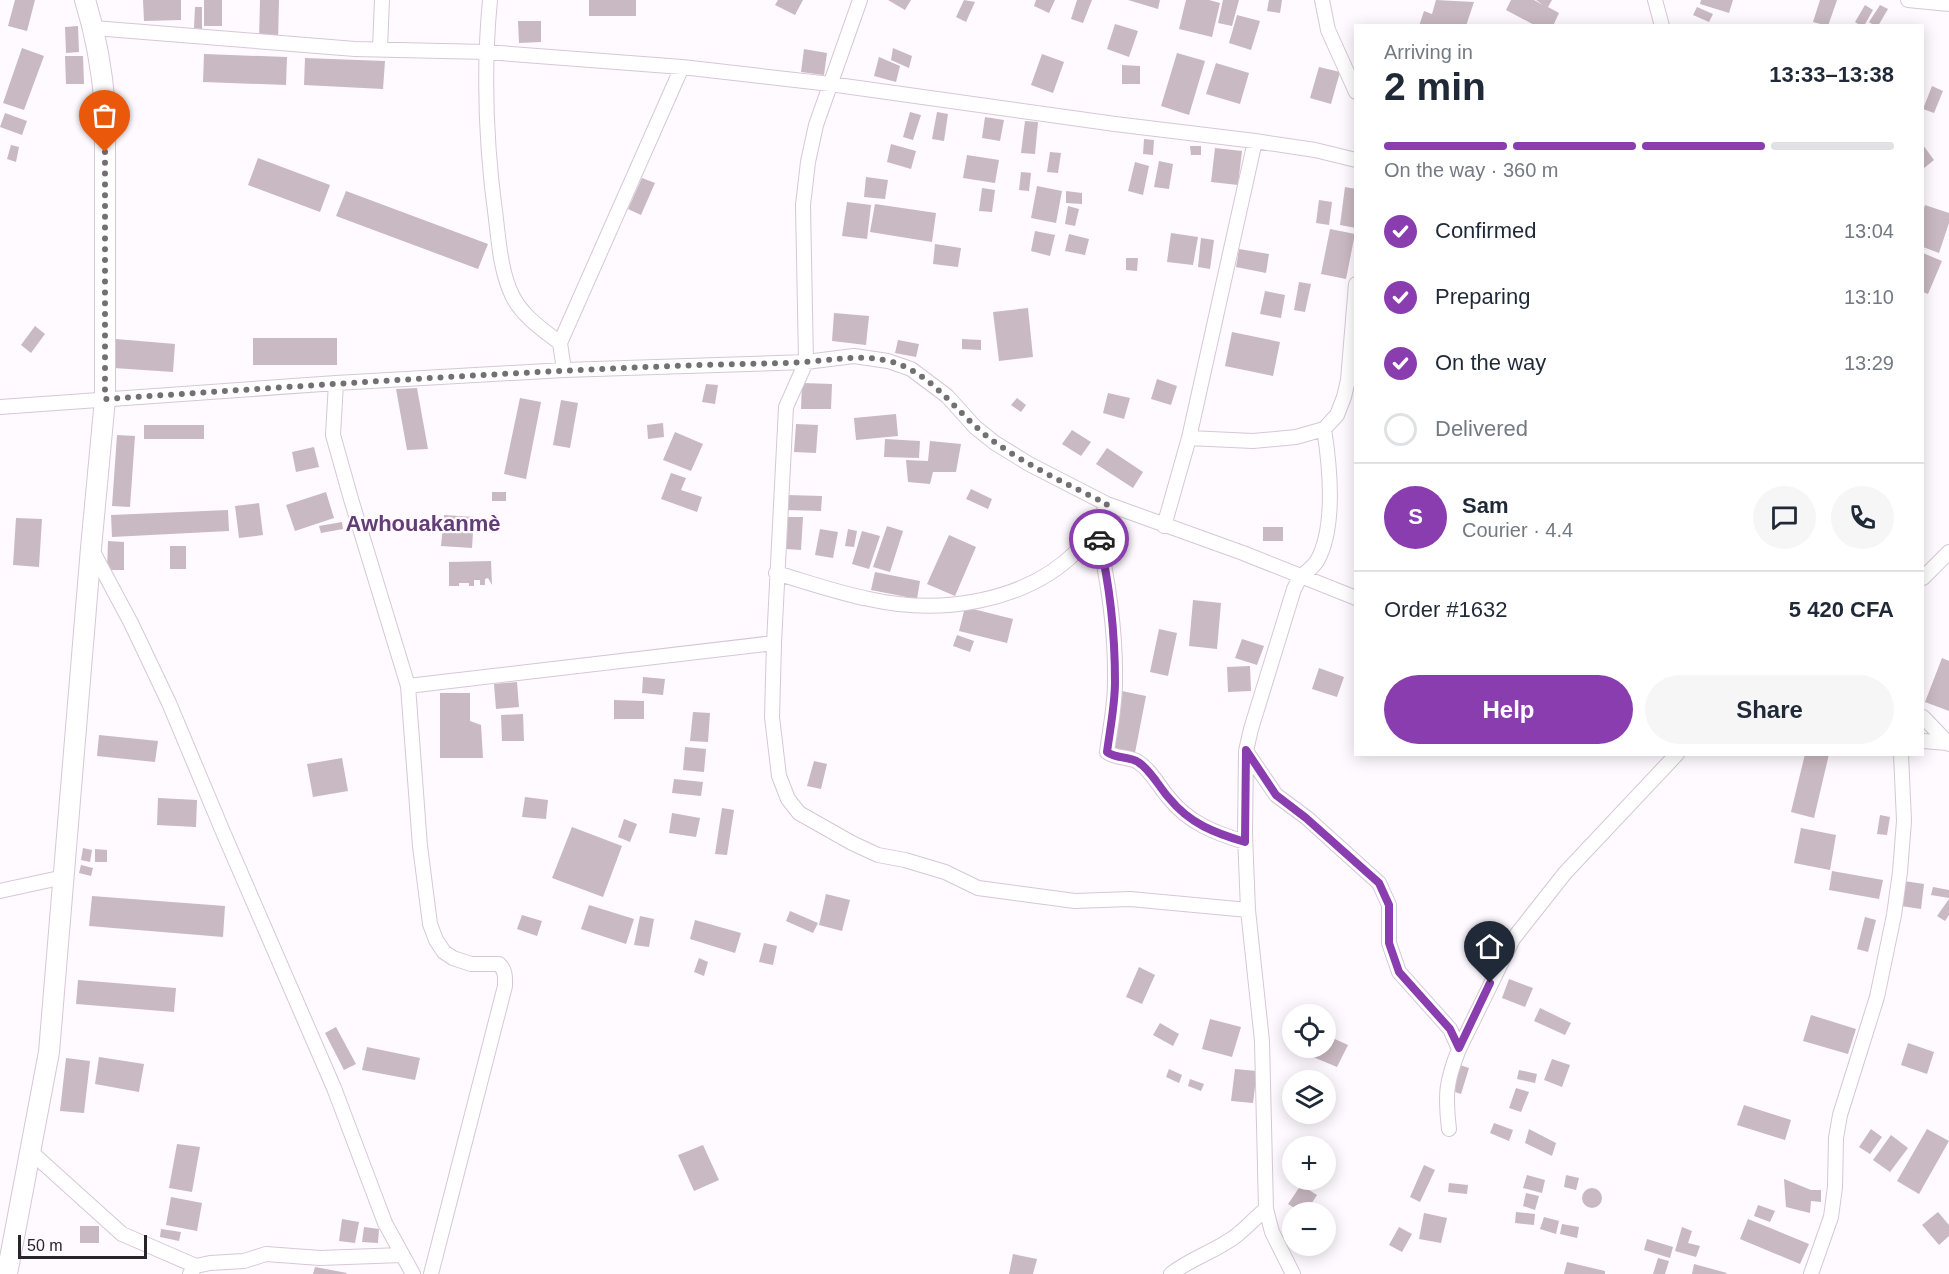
<!DOCTYPE html>
<html lang="en">
<head>
<meta charset="utf-8">
<style>
  :root { --surface:#fff; --page:#f6f6f7; --text:#1f2937; --muted:#747a83; --line:#e0e1e3; --accent:#893dae }
  body { margin:0; font-family:Arial,sans-serif; background:var(--page); color:var(--text); height:100vh; display:flex; flex-direction:column; font-size:22px; white-space:nowrap }
  * { box-sizing:border-box; margin:0 }
  p { font-size:20px; color:var(--muted) }
  .icon { flex:none; width:33px; height:33px; fill:none; stroke:currentColor; stroke-width:2; stroke-linecap:round; stroke-linejoin:round }
  .map { position:relative; flex:1; overflow:hidden }
  .details { position:absolute; left:1354px; top:24px; width:570px; height:732px; display:flex; flex-direction:column; background:var(--surface); border-radius:0px; box-shadow:0 3px 15px #0003 }
  .details>* { flex:none }
  .controls { position:absolute; left:1282px; top:1004px; display:grid; gap:12px }
  .controls a { display:grid; place-items:center; width:54px; height:54px; border-radius:50%; background:var(--surface); box-shadow:0 3px 15px #0003; font-size:30px }
  .scale { position:absolute; left:18px; bottom:15px; width:129px; box-sizing:border-box; padding-left:6px; border:3px solid #292429; border-top:0; font-size:16px; line-height:21px; white-space:nowrap; color:#292429; -webkit-text-stroke:4px #fffaff; paint-order:stroke }
  .pin { position:absolute; display:grid; place-items:center; width:51px; height:51px; color:#fff; margin:-62px -26px; border-radius:50% 50% 50% 0; rotate:-45deg; box-shadow:0 0 6px #0007 }
  .pin .icon { rotate:45deg }
  .courier { position:absolute; display:grid; place-items:center; width:60px; height:60px; margin:-30px; border:4px solid #893dae; border-radius:50%; background:#fff; color:#222; box-shadow:0 2px 8px #0007 }
  .summary em { font-style:normal; font-weight:600 }
  .summary div { display:flex; flex-direction:column-reverse }
  .summary { display:flex; align-items:center; justify-content:space-between; height:102px; padding:0 30px }
  h1 { font-size:39px; font-weight:600; line-height:45px }
  .bar { display:grid; grid-template-columns:repeat(4,1fr); gap:9px 6px; align-content:center; height:72px; padding:0 30px }
  .bar i { height:8px; border-radius:4px; background:var(--line) }
  .bar .active { background:var(--accent) }
  .bar p { grid-column:span 4 }
  .line { display:flex; align-items:center; gap:15px; padding:0 30px; border-top:2px solid var(--line) }
  .line div { flex:1 }
  .round { display:grid; place-items:center; flex:none; width:63px; height:63px; border-radius:32px; background:var(--page) }
  ol { padding:0 30px; list-style:none }
  li { display:flex; align-items:center; gap:18px; height:66px }
  li p { margin-inline-start:auto }
  li .icon { padding:6px; border-radius:50%; background:var(--accent); color:#fff; stroke-width:4 }
  li:last-child { color:var(--muted) }
  li i { width:33px; height:33px; border:3px solid var(--line); border-radius:50% }
  .primary-button { display:flex; gap:12px; margin-top:auto; padding:12px 30px }
  .primary-button a { flex:1; height:69px; border-radius:36px; background:var(--accent); color:#fff; font-size:24px; font-weight:600; line-height:69px; text-align:center }
  .primary-button a+a { background:var(--page); color:var(--text) }
  .map>svg:first-child { display:block }
  .building { fill:#c9b9c2 }
  .lines { fill:none; stroke-linecap:round; stroke-linejoin:round }
  .minor-casing { stroke:#d5c8d5; stroke-width:16 }
  .secondary-casing { stroke:#d5c8d5; stroke-width:22 }
  .minor { stroke:#fff; stroke-width:14 }
  .secondary { stroke:#fff; stroke-width:20 }
  .done { stroke:#746f74; stroke-width:6; stroke-dasharray:0 10.8 }
  .route { stroke:#893dae; stroke-width:8 }
  .labels { text-anchor:middle; stroke-width:4.5; stroke-linejoin:round; paint-order:stroke }
  .quarter-label { font-size:22px; font-weight:bold; fill:#623d76; stroke:#fffaff }
</style>
</head>
<body>
<div class="map">
<svg width="1949" height="1274" viewBox="0 0 1949 1274">
  <rect width="100%" height="100%" fill="#fffaff"/>
  <path class="building" d="M15,0H35L27,31L8,26Z
    M143,0H181V20L144,21Z
    M204,0H222V26H204Z
    M260,0H279L278,41L259,40Z
    M589,0H636V16H589Z
    M778,0H803L795,15L775,5Z
    M888,0H911L905,10Z
    M964,0L975,2L966,22L956,17Z
    M1036,0H1055L1049,13L1034,6Z
    M1077,0H1092L1083,23L1071,19Z
    M1128,0H1160L1158,9Z
    M1186,0H1209L1220,3L1212,37L1179,29Z
    M1223,0H1239L1232,26L1218,23Z
    M1269,0H1282L1280,13L1267,11Z
    M1436,0L1474,2L1466,26H1419L1424,11L1432,14Z
    M1511,0H1534L1543,5L1536,0H1552L1548,7L1559,13L1553,26H1536L1506,10Z
    M1701,0H1733L1729,13L1700,4Z
    M1820,0H1837L1828,26L1813,22Z
    M1865,5L1873,10L1864,26H1861L1855,22Z
    M1880,5L1888,9L1878,26H1875L1869,22Z
    M195,7H202V29L194,28Z
    M1697,7L1713,14L1709,22L1693,15Z
    M1237,15L1260,21L1251,50L1229,43Z
    M518,21H541V42L519,43Z
    M1115,24L1138,31L1129,57L1107,49Z
    M78,26L79,52L66,53L65,27Z
    M22,48L44,56L24,110L3,103Z
    M893,48L912,56L909,68L891,60Z
    M804,49L827,53L824,75L801,72Z
    M1177,53L1205,61L1189,115L1161,106Z
    M204,54L287,57L286,85L203,82Z
    M1042,54L1064,62L1053,93L1031,85Z
    M65,56H83L84,84H66Z
    M879,57L900,66L896,82L874,76Z
    M305,58L385,61L383,89L304,85Z
    M1216,63L1249,73L1240,104L1206,94Z
    M1122,65L1140,66V84H1122Z
    M1319,67L1340,72L1331,104L1310,98Z
    M1932,86L1943,91L1934,113L1923,109Z
    M910,112L921,115L913,140L903,137Z
    M937,112L948,114L944,141L932,139Z
    M5,113L27,121L22,135L0,127Z
    M985,117L1004,120L1000,141L982,138Z
    M1025,121L1038,122L1035,154L1021,153Z
    M1144,139L1154,140L1153,155L1143,154Z
    M891,144L916,151L911,169L887,162Z
    M11,145L19,147L16,162L7,159Z
    M1923,145L1934,160L1923,169Z
    M1190,146H1201V155H1191Z
    M1215,148L1242,151L1238,185L1211,182Z
    M1050,152L1061,153L1058,173L1047,172Z
    M967,155L999,160L995,183L963,178Z
    M258,158L330,185L320,212L248,185Z
    M1159,161L1173,164L1169,189L1154,187Z
    M1135,162L1149,166L1143,195L1128,191Z
    M1021,172L1031,173L1029,191L1019,190Z
    M866,177L888,180L885,199L864,197Z
    M642,178L655,183L641,215L628,209Z
    M1037,186L1062,191L1056,223L1031,218Z
    M1345,187L1356,189V228L1340,225Z
    M982,188L995,190L992,212L979,211Z
    M346,191L488,244L478,269L336,216Z
    M1066,191L1082,193V204L1066,203Z
    M1319,200L1332,202L1329,225L1316,223Z
    M847,202L871,205L867,239L842,236Z
    M875,204L936,213L932,242L870,232Z
    M1925,205L1949,213V223L1939,253L1923,247V211Z
    M1068,206L1079,209L1075,226L1065,224Z
    M1330,229L1355,234L1346,279L1321,274Z
    M1035,231L1055,235L1050,256L1031,251Z
    M1171,233L1198,237L1193,265L1167,262Z
    M1069,234L1089,239L1085,255L1065,251Z
    M1201,238L1214,240L1210,269L1198,267Z
    M935,244L961,248L958,267L933,264Z
    M1239,249L1269,254L1266,273L1236,267Z
    M1923,253L1942,261L1928,294L1923,292Z
    M1126,258H1138L1137,271L1126,270Z
    M1299,282L1311,284L1305,312L1294,310Z
    M1265,291L1285,295L1281,318L1260,314Z
    M1028,308L1033,357L999,361L993,312Z
    M834,313L869,316L866,345L832,341Z
    M35,326L45,334L31,353L21,345Z
    M1232,332L1280,342L1273,376L1225,366Z
    M253,338H337V365H253Z
    M116,339L175,344L173,372L114,368Z
    M962,339L981,340V350L962,349Z
    M898,340L919,344L916,357L895,353Z
    M1157,379L1177,386L1171,405L1151,399Z
    M802,383L832,384L831,409H801Z
    M706,384L718,385L715,404L702,402Z
    M417,388L428,449L407,450L396,389Z
    M1108,393L1130,398L1124,419L1103,413Z
    M520,398L541,402L526,479L504,474Z
    M1017,398L1026,405L1021,412L1011,405Z
    M561,400L578,403L570,448L553,445Z
    M896,414L898,436L856,440L854,418Z
    M663,423L664,437L648,439L647,425Z
    M796,424L818,425L816,453L794,452Z
    M144,425H204V439H144Z
    M1072,430L1091,442L1081,456L1062,444Z
    M675,432L703,444L691,471L663,460Z
    M117,435L135,436L130,507L112,506Z
    M885,439L920,441L919,458L884,457Z
    M930,441L961,444L956,472H933L930,484L908,482L906,460L928,461Z
    M314,447L319,467L296,472L292,452Z
    M1107,448L1143,472L1133,488L1096,464Z
    M671,473L686,478L681,490L702,497L697,512L661,499Z
    M971,489L992,499L988,509L966,499Z
    M326,492L334,518L295,531L286,505Z
    M492,492H506V501H492Z
    M787,495L822,496L821,511L786,510Z
    M259,503L263,535L239,538L235,506Z
    M228,510L229,531L112,537L111,515Z
    M444,515L474,517L472,548L441,546Z
    M788,517H803L801,550L786,549Z
    M16,518L42,519L39,567L13,565Z
    M342,522L343,529L321,533L319,526Z
    M887,526L903,531L890,572L873,567Z
    M1263,527H1283V541H1263Z
    M820,529L838,532L833,558L815,555Z
    M848,529L857,531L854,547L845,546Z
    M862,531L880,536L869,569L852,564Z
    M949,535L976,547L955,596L927,584Z
    M108,541L124,542V570H107Z
    M170,546H186V569H170Z
    M491,561L492,585L488,578L485,579V585H480V580H474V586H469V583H459V586H449V562Z
    M875,572L920,581L917,599L871,590Z
    M1193,600L1221,603L1217,649L1189,646Z
    M965,607L1013,619L1007,643L959,631Z
    M1159,629L1177,633L1168,676L1150,672Z
    M957,635L974,641L970,652L953,646Z
    M1242,639L1264,646L1257,665L1235,658Z
    M1942,658L1949,661V711L1925,702Z
    M1250,666L1251,691L1228,692L1227,667Z
    M1319,668L1344,677L1337,697L1312,689Z
    M643,677L665,679L663,695L642,693Z
    M517,682L519,707L496,709L494,684Z
    M1122,691L1146,696L1134,758L1110,753Z
    M440,693H470V721L481,725L483,758H440Z
    M614,700L644,701V719H614Z
    M693,712L710,713L708,742L690,741Z
    M523,714L524,741H502L501,715Z
    M99,735L158,741L155,762L97,756Z
    M685,747L706,749L704,772L683,770Z
    M1805,754H1829L1814,818L1791,812Z
    M342,758L348,791L313,797L307,764Z
    M814,761L827,764L821,789L807,786Z
    M674,779L703,782L701,796L672,793Z
    M525,797L548,800L546,819L522,817Z
    M158,798L197,800L196,827L157,825Z
    M722,808L734,810L727,855L715,854Z
    M672,813L700,818L696,837L669,833Z
    M1880,815L1890,817L1887,835L1877,834Z
    M624,819L637,824L630,842L618,837Z
    M572,827L622,846L603,897L552,878Z
    M1801,828L1836,835L1830,870L1794,863Z
    M83,848L92,850L90,862L81,860Z
    M95,849L107,850V862H95Z
    M81,865L93,868L91,876L79,873Z
    M1832,871L1883,880L1879,899L1829,890Z
    M1904,881L1924,884L1921,909L1901,906Z
    M1933,887L1949,890V898L1931,895Z
    M826,894L850,900L842,931L819,925Z
    M92,896L225,906L223,937L89,926Z
    M1949,899V915L1945,921L1937,916Z
    M589,905L634,919L626,944L581,929Z
    M790,911L818,923L813,933L786,921Z
    M522,915L542,921L537,936L517,929Z
    M640,916L654,919L649,947L634,945Z
    M1865,917L1876,920L1868,952L1857,949Z
    M695,920L741,933L735,953L690,939Z
    M764,943L777,946L773,965L759,962Z
    M699,958L708,962L704,976L694,972Z
    M1139,967L1155,975L1142,1004L1126,997Z
    M1509,979L1533,988L1525,1007L1502,998Z
    M78,980L176,988L174,1012L76,1004Z
    M1540,1008L1571,1023L1565,1035L1534,1021Z
    M1811,1015L1856,1029L1848,1054L1803,1041Z
    M1210,1019L1241,1027L1232,1057L1202,1049Z
    M1160,1023L1179,1034L1173,1046L1153,1035Z
    M336,1027L356,1064L344,1070L325,1033Z
    M1326,1035L1348,1045L1337,1067L1313,1057L1318,1047H1326Z
    M1908,1043L1934,1052L1927,1074L1901,1065Z
    M367,1047L420,1058L415,1080L362,1070Z
    M99,1057L144,1064L139,1092L95,1084Z
    M66,1058L90,1061L84,1113L60,1111Z
    M1552,1059L1570,1065L1562,1087L1544,1080Z
    M1457,1064L1469,1068L1461,1094L1449,1090Z
    M1169,1069L1182,1075L1179,1083L1166,1077Z
    M1235,1069L1257,1071L1253,1103L1231,1101Z
    M1519,1070L1537,1074L1535,1083L1517,1079Z
    M1190,1079L1204,1084L1201,1091L1188,1086Z
    M1516,1088L1529,1092L1521,1112L1509,1108Z
    M1744,1105L1791,1120L1785,1140L1737,1125Z
    M1494,1123L1513,1130L1509,1141L1490,1133Z
    M1529,1129L1556,1143L1552,1156L1525,1143Z
    M1871,1129L1882,1137L1870,1154L1859,1147Z
    M1927,1129L1949,1141L1919,1194L1897,1181Z
    M1891,1135L1908,1148L1890,1172L1873,1160Z
    M177,1144L200,1147L192,1192L169,1188Z
    M703,1145L719,1180L694,1191L678,1155Z
    M1424,1165L1435,1170L1420,1202L1410,1197Z
    M1527,1175L1545,1180L1542,1193L1523,1188Z
    M1566,1175L1579,1178L1576,1190L1564,1187Z
    M1784,1179L1811,1190H1821V1202L1811,1201L1810,1213L1786,1207Z
    M1449,1183L1468,1185L1467,1194L1448,1192Z
    M1301,1185L1317,1195L1306,1212H1301L1288,1204Z
    M1582 1198a10 10 0 1 1 20 0a10 10 0 1 1-20 0Z
    M1526,1193L1539,1196L1535,1210L1523,1206Z
    M171,1197L202,1203L197,1231L166,1225Z
    M1758,1205L1775,1211L1770,1222L1754,1216Z
    M1516,1212L1535,1214L1534,1225L1515,1223Z
    M1938,1212L1949,1225V1236L1939,1245L1922,1225Z
    M1424,1213L1447,1218L1441,1243L1419,1239Z
    M1544,1217L1559,1221L1556,1234L1540,1229Z
    M342,1219L359,1222L355,1243L339,1241Z
    M1748,1219L1809,1244L1800,1264L1740,1239Z
    M1562,1224L1579,1227L1577,1238L1560,1234Z
    M80,1226H99V1243H80Z
    M364,1227L379,1229L378,1243L362,1242Z
    M1399,1227L1412,1234L1402,1252L1389,1245Z
    M1682,1227L1692,1231L1688,1243L1700,1246L1696,1257L1675,1251Z
    M161,1229L181,1232L179,1241L160,1237Z
    M1647,1239L1673,1247L1670,1258L1644,1250Z
    M1013,1254L1037,1259L1033,1274H1009Z
    M1658,1258L1669,1261L1665,1274H1653Z
    M1567,1262L1605,1271V1274H1564Z
    M1694,1264L1727,1273L1726,1274H1692Z
    M315,1267L347,1273L346,1274H313Z"/>
  <g class="lines">
    <g class="minor-casing">
      <path id="minor" d="M490,0C483,73 486,147 496,219C499,244 501,272 512,295C522,316 542,329 560,343
        M860,0L816,125L808,162L803,205L806,362L786,407L774,643L772,717L779,776L788,799L799,813L852,843L878,855L905,860L945,872L978,888L1075,901L1130,899L1248,910
        M1322,0L1328,30L1356,92
        M1655,0L1662,26
        M1908,0L1949,4
        M94,28L355,49L486,52L682,67L830,84L1115,124L1255,141L1315,150L1356,160
        M380,48L382,0
        M564,370L560,343L682,67
        M336,383L333,435L351,499L408,686L420,846L430,924L436,940L444,952L453,958L471,964H499C506,971 505,977 505,986L431,1274
        M0,407L336,383L564,370L806,362L854,356L888,361L911,369L947,396L975,427L995,443L1029,464L1107,504L1243,553L1356,598
        M1189,438L1253,441L1296,437L1324,429L1337,415L1344,397L1348,380L1356,284
        M1164,526L1189,438L1255,141
        M1096,527C1108,578 1116,630 1115,683C1115,706 1110,729 1107,752C1116,759 1129,756 1138,762C1151,770 1159,787 1169,798C1189,823 1215,833 1245,842
        M92,550L131,623L169,703L223,832L334,1088L385,1223L413,1274
        M776,573C807,582 838,593 869,599C939,615 1026,603 1078,550C1091,537 1099,521 1107,504
        M1923,578L1949,552
        M408,686L774,643
        M1923,717L1949,744
        M1923,741L1947,743
        M1246,751L1276,795L1307,818L1379,883L1389,905V943L1399,972L1450,1029L1459,1049C1446,1082 1445,1094 1449,1129
        M0,891L64,877
        M1459,1049L1513,939L1565,873L1677,754
        M31,1152L122,1234L196,1266
        M190,1274L196,1266L210,1263L244,1261L266,1254L320,1258L402,1255
        M1171,1274C1191,1258 1217,1251 1237,1235C1247,1227 1256,1217 1266,1209
        M1293,1274L1272,1232L1266,1209L1262,1041L1248,910L1245,835L1246,751L1251,729L1294,589C1296,586 1298,580 1301,577C1306,571 1312,569 1317,561C1336,528 1330,466 1324,429
        M1811,1274L1831,1217L1835,1187L1836,1138L1840,1115L1877,997L1894,915L1900,872L1904,821L1901,754"/>
    </g>
    <g class="secondary-casing">
      <path id="secondary" d="M7,1274L49,1052L91,548L105,399V107C102,70 96,35 85,0"/>
    </g>
    <use href="#minor" class="minor"/>
    <use href="#secondary" class="secondary"/>
  </g>
  <g class="lines">
    <path class="done" d="M105,152V399C303,386 501,372 700,365C735,364 770,364 805,362C834,360 860,354 889,361C935,373 958,417 996,443C1030,467 1069,485 1107,504L1096,527L1099,539"/>
    <path class="route" d="M1099,539C1110,586 1115,634 1115,682C1115,705 1110,729 1107,752C1116,759 1129,756 1138,762C1151,770 1159,787 1169,798C1190,824 1215,833 1245,842L1246,750L1276,795L1306,818L1379,883L1389,905V943L1399,972L1450,1029L1459,1048L1490,983"/>
  </g>
  <g class="labels">
    <g class="quarter-label">
      <text x="423" y="531">Awhouakanmè</text>
    </g>
  </g>
</svg>
<div class="controls">
<a><svg class="icon" aria-label="locate" viewBox="0 0 24 24"><circle cx="12" cy="12" r="6"/><path d="M12 2v4M12 18v4M2 12h4M18 12h4"/></svg></a>
<a><svg class="icon" aria-label="layers" viewBox="0 0 24 24"><path d="M12 4l9 5-9 5-9-5zM3 14l9 5 9-5"/></svg></a>
<a>+</a>
<a>−</a>
</div>
<div class="scale">50 m</div>
<div class="pin" style="left:105px;top:152px;background:#ea580c"><svg class="icon" aria-label="bag" viewBox="0 0 24 24"><path d="M5 8h14l-1 12H6zM9 8a3 3 0 0 1 6 0"/></svg></div>
<div class="pin" style="left:1490px;top:983px;background:#1f2937"><svg class="icon" aria-label="home" viewBox="0 0 24 24"><path d="M3 11l9-7 9 7M6 9v11h12V9"/></svg></div>
<div class="courier" style="left:1099px;top:539px"><svg class="icon" aria-label="car" viewBox="0 0 24 24"><path d="M5 17H2v-5l4-1 3-4h7l3 4 3 1v5h-3M9 17h6M6 11h13"/><circle cx="7" cy="17" r="2"/><circle cx="17" cy="17" r="2"/></svg></div>
<section class="details">
<div class="summary"><div><h1>2 min</h1><p>Arriving in</p></div><em>13:33–13:38</em></div>
<div class="bar"><i class="active"></i><i class="active"></i><i class="active"></i><i></i><p>On the way · 360 m</p></div>
<ol>
<li><svg class="icon" aria-label="check" viewBox="0 0 24 24"><path d="M5 12l5 5 9-10"/></svg>Confirmed<p>13:04</p></li>
<li><svg class="icon" aria-label="check" viewBox="0 0 24 24"><path d="M5 12l5 5 9-10"/></svg>Preparing<p>13:10</p></li>
<li><svg class="icon" aria-label="check" viewBox="0 0 24 24"><path d="M5 12l5 5 9-10"/></svg>On the way<p>13:29</p></li>
<li><i></i>Delivered</li>
</ol>
<div class="line" style="height:108px"><b class="round" style="background:var(--accent);color:#fff">S</b><div><b>Sam</b><p>Courier · 4.4</p></div><a class="round"><svg class="icon" aria-label="chat" viewBox="0 0 24 24"><path d="M4 5h16v11H9l-5 4z"/></svg></a><a class="round"><svg class="icon" aria-label="phone" viewBox="0 0 24 24"><path d="M5 4h4l2 5-3 2q2 4 5 5l2-3 5 2v4C11 20 4 13 5 4z"/></svg></a></div>
<div class="line" style="height:78px"><div>Order #1632</div><b>5 420 CFA</b></div>
<div class="primary-button"><a>Help</a><a>Share</a></div>
</section>
</div>
</body>
</html>
